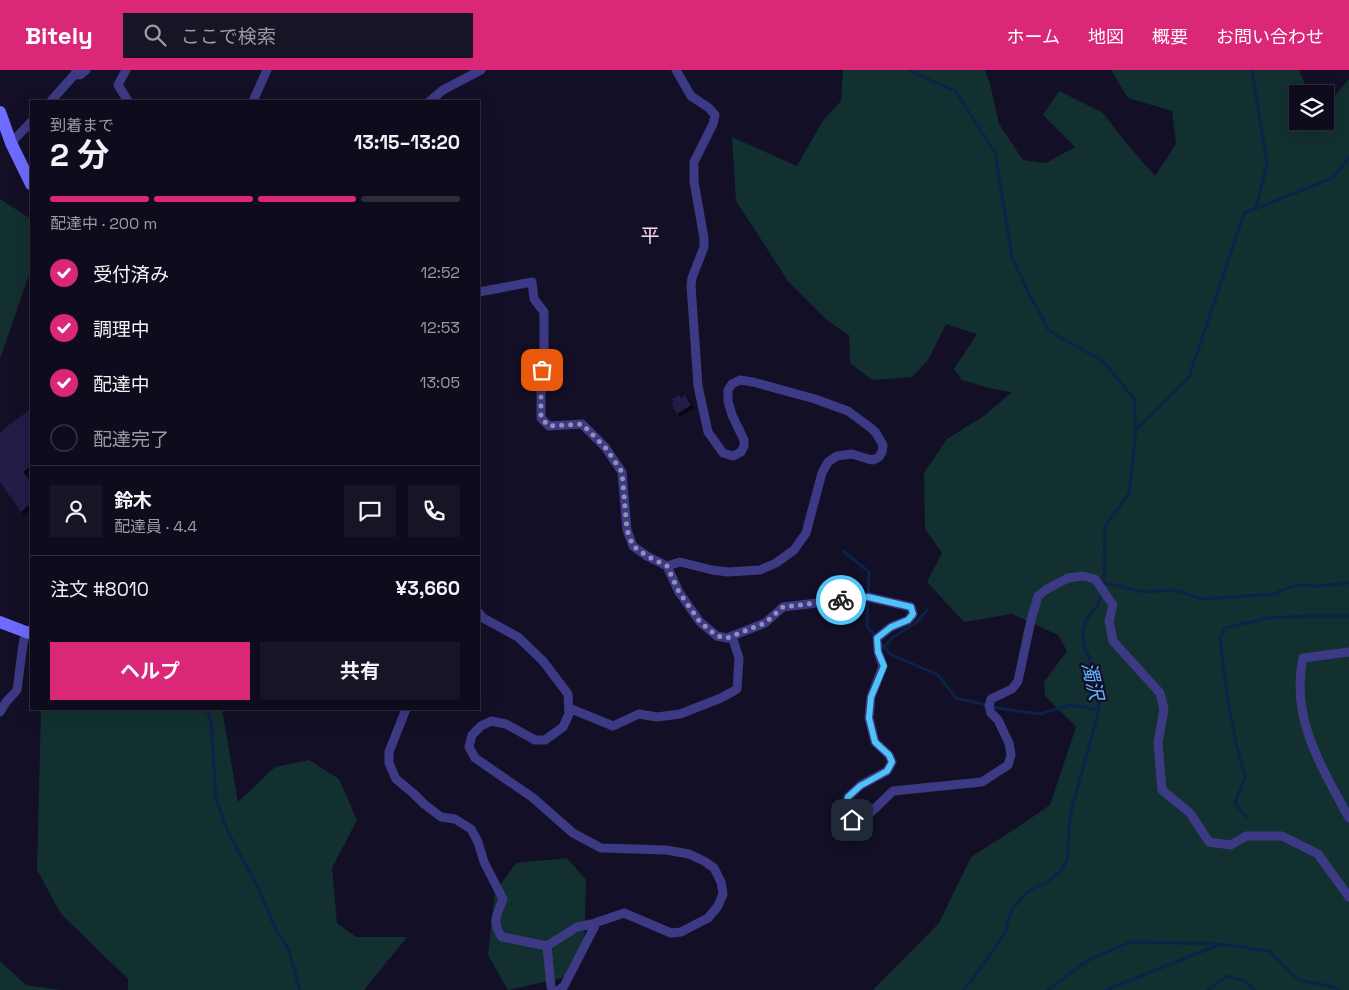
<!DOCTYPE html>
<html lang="ja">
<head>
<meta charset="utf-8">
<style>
  :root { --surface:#0e0b1c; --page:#171425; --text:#f1f3f6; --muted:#9b9ba3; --line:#2e2b3b; --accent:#db2777 }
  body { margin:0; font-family:"Space Grotesk","Noto Sans JP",sans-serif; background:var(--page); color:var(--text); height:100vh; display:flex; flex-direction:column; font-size:19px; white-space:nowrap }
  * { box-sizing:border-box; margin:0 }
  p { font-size:16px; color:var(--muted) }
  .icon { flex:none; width:28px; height:28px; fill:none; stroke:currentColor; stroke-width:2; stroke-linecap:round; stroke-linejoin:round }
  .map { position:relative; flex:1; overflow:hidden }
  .panel { position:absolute; left:30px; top:30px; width:450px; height:610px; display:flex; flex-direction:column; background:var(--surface); border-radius:0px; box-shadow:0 5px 20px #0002,0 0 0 1px var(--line) }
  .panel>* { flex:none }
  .controls { position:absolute; left:1289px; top:15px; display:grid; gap:10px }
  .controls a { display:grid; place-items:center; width:45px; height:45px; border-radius:0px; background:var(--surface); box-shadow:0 5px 20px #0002,0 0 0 1px var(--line); font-size:25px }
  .pin { position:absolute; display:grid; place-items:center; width:42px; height:42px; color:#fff; margin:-21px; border-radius:10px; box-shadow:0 2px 8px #0006 }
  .courier { position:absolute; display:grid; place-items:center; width:50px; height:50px; margin:-25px; border:4px solid #4fc3f7; border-radius:50%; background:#fff; color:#222; box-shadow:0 1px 6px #0007 }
  .headline em { font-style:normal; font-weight:700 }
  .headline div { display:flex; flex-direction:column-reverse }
  .headline { display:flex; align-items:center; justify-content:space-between; height:85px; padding:0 20px }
  h1 { font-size:32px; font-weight:700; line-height:38px }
  .bar { display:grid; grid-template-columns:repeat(4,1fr); gap:8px 5px; align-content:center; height:60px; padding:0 20px }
  .bar i { height:6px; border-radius:4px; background:var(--line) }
  .bar .selected { background:var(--accent) }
  .bar p { grid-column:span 4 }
  .line { display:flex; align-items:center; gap:12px; padding:0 20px; border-top:1px solid var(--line) }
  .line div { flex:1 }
  .round { display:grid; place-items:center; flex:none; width:52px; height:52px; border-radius:0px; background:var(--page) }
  ol { padding:0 20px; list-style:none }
  li { display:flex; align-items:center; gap:15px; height:55px }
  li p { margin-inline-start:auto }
  li .icon { padding:5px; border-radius:50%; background:var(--accent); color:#fff; stroke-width:4 }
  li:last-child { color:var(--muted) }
  li i { width:28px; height:28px; border:2px solid var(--line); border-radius:50% }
  .primary-button { display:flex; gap:10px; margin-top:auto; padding:10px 20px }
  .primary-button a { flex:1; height:58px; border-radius:0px; background:var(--accent); color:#fff; font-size:20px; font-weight:700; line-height:58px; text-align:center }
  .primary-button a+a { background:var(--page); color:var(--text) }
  header { display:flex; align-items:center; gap:30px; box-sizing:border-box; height:70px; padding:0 25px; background:var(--accent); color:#fff }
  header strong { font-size:24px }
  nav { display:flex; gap:28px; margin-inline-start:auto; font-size:18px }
  .search { width:350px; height:45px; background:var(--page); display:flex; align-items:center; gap:12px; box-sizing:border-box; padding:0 18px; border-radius:0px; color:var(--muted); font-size:19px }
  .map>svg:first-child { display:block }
  .green { fill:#12302f }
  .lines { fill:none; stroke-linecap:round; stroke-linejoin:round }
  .stream { stroke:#0c2248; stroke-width:3 }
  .building { fill:#241b47; filter:url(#shadow) }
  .minor { stroke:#3d3a85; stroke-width:9 }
  .secondary { stroke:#6f6bff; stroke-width:12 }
  .done { stroke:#948fb3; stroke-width:5; stroke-dasharray:0 9 }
  .route { stroke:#4fc3f7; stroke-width:6 }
  .labels { text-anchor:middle; stroke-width:4.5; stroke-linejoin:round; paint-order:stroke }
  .neighbourhood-label { font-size:19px; fill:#ffd6f0; stroke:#130f26 }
  .water-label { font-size:19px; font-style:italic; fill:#62b6ff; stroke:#130f26 }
</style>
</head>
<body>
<header>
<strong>Bitely</strong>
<div class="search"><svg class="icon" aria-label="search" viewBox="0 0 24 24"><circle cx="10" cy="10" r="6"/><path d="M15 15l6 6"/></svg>ここで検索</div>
<nav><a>ホーム</a><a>地図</a><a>概要</a><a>お問い合わせ</a></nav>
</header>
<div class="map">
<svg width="1349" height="920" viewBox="0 0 1349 920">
  <defs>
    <filter id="shadow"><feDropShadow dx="3" dy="3" stdDeviation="0" flood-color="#0009"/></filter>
  </defs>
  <rect width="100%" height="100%" fill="#130f26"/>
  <path class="green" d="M843,0H985L990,14L999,54L1023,90L1046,93L1075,77L1043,45L1059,21L1103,43L1127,74L1155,106L1176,74L1172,41L1128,28L1111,0H1299L1309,24H1298V51H1325V30H1331L1349,9V920H873L939,853L971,787L1021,755L1050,735L1076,657L1045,626L1044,612L1067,581L1058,565L1012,544L964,552L927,512L942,483L925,459L924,403L947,369L984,346L1012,322L993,319L962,310L954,299L977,264L946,254L928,290L912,307L872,310L850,293L849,265L828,251L788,211L736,131L732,67L797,96L822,52L841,31Z
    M0,129L31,149V199L0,289Z
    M41,639H222L238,732L275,697L309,690L339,709L357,750L332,798L337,853L356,867H407L364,920H128V909L61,844L37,800Z
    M567,788L586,810L584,886L562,908L508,920L488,885L495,822L516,793Z
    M0,891L26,915L60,920H0Z"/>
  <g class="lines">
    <path class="stream" d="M909,0L914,3L955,21L995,82L1012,187L1027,220L1049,261L1103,291L1134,329L1136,360
      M1252,0L1267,94L1256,138
      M843,481L869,502L867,556L876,567
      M1104,513L1105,456L1129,424L1136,360L1189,307L1244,143L1333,108L1349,87
      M880,572L890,584L938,605L956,628L1004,639L1040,644L1070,635L1099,640
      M884,577L893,567L917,552L927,540
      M207,639L211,651L216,729L228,762L260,821L275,858L288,878L300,920
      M1246,747L1235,733L1245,707L1236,673L1228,632L1220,568L1225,558L1267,548L1312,546H1349
      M964,920L995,878L1006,861L1009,847L1014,837L1027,822L1047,812L1060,802L1067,790L1068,781L1069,755L1072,738L1099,640L1098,616L1090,589L1084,577L1083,559L1087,549L1098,535L1104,513L1144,522L1174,520L1203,529L1274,524L1290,517L1302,515L1317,516L1349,513
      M1048,920L1087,891L1130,872L1219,874L1269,881L1299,910L1334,917L1338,920
      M1106,920L1216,876
      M1208,920L1227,906C1237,909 1248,910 1254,920"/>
  </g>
  <path class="building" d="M679,325L681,328L685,325L691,335L677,344L671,334L674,332L672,329Z
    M31,339V396L23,402L31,413V433L21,442L0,412V363L10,354Z"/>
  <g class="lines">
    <path class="minor" d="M126,0L118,15L128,31
      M75,4L80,5L86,0
      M51,31L75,4L76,0
      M253,31L267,0
      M430,31L443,20L481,0
      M11,73L31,52
      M479,222L532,212L534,229L544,242V285L541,314V348L549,356L582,354L605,377L622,402L627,460L633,476L647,486L667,496L679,522L700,552L717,566L727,568L765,553L783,537L868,527L911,537L913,544L908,550L891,557L877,568L878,582L883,596L871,627L869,648L875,672L889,685L892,692L887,701L861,715L848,727L846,739V747L852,750L866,747L893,721L982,712L1008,695L1011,685L1009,673L998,650L991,643L989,636L991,629L1012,619L1018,611L1031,550L1038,526L1047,519L1068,508L1083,506L1095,509L1113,535L1109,551L1113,571L1160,623L1164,639L1158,673L1162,720L1190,743L1209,772L1231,775L1246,766H1282L1318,784L1349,827
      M667,496L680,492L712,500L728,502L760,500L776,493L794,480L806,463L822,403L828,392L837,386L852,384L868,389L873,390L879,387L882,382L883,375L876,363L871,358L848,341L815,329L753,312L740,310L732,314L728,320V331L732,345L744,370V376L741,382L733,386L723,383L708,362L698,316L691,215L692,208L704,177V168L694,112V92L713,54L715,45L709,38L691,26L676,0
      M1349,582L1303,588C1290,649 1322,697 1349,748
      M569,638L613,656L639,644L657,647L680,644L721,628L737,619L739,588L732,566
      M406,639L389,682V693L396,709L413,723L424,734L441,747L455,749L471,759L478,772L484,792L503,829C497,845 491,852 502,867L547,876L577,857L592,854L624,843L671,863L681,862L708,848L718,836L723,824L721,812L714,798L704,791L689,784L666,780L601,778L573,763L532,727L475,688L469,677L472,665L481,656L491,651L506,654L535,670H545L563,657L569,644L568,624L543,591L518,567L483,548L479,543
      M0,642L6,632L17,620L23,574L26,562
      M547,876L551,917L553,920
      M559,920L564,916L597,852"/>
    <path class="secondary" d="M0,42L11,73L31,114
      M0,552L26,562L31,563"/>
  </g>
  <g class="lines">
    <path class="done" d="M542,300L541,318V348L549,356L582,354L605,377L622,402L627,460L633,476L647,486L667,496L679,522L700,552L717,566L727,568L765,553L783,537L841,530"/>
    <path class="route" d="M841,530L868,527L911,537L913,544L908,550L891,557L877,568L878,582L884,596L871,627L869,648L875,672L889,685L892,692L887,701L860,716L848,727L846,739V747L852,750"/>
  </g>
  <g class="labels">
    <g class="neighbourhood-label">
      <text x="650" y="172">平</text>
    </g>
    <g class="water-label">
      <text transform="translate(1093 611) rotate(77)" y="7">濁沢</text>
    </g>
  </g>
</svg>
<div class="controls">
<a><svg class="icon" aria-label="layers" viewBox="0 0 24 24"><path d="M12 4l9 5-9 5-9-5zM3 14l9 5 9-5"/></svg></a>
</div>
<div class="pin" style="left:542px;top:300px;background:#ea580c"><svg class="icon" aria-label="bag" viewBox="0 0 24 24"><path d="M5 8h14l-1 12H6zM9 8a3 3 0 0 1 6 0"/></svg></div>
<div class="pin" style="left:852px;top:750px;background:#1f2937"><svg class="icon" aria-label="home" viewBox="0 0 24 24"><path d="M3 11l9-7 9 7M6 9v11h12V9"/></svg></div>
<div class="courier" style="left:841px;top:530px"><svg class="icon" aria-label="bike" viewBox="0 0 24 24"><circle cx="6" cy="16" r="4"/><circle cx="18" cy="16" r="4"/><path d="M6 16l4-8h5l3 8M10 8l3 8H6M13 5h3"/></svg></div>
<section class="panel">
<div class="headline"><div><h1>2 分</h1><p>到着まで</p></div><em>13:15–13:20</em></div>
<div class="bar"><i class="selected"></i><i class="selected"></i><i class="selected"></i><i></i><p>配達中 · 200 m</p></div>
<ol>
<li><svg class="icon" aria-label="check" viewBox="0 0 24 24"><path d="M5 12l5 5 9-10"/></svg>受付済み<p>12:52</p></li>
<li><svg class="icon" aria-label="check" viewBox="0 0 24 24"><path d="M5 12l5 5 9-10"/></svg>調理中<p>12:53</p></li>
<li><svg class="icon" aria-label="check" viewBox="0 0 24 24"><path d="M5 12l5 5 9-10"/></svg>配達中<p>13:05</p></li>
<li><i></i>配達完了</li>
</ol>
<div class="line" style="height:90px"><a class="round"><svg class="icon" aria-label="person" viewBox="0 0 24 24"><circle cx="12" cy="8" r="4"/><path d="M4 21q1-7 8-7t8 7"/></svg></a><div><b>鈴木</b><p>配達員 · 4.4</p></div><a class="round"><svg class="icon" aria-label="chat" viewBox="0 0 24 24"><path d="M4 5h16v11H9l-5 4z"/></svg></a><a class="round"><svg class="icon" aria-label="phone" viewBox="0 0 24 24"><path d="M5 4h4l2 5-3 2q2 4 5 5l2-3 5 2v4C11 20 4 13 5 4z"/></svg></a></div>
<div class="line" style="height:65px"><div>注文 #8010</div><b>¥3,660</b></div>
<div class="primary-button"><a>ヘルプ</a><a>共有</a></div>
</section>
</div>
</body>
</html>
